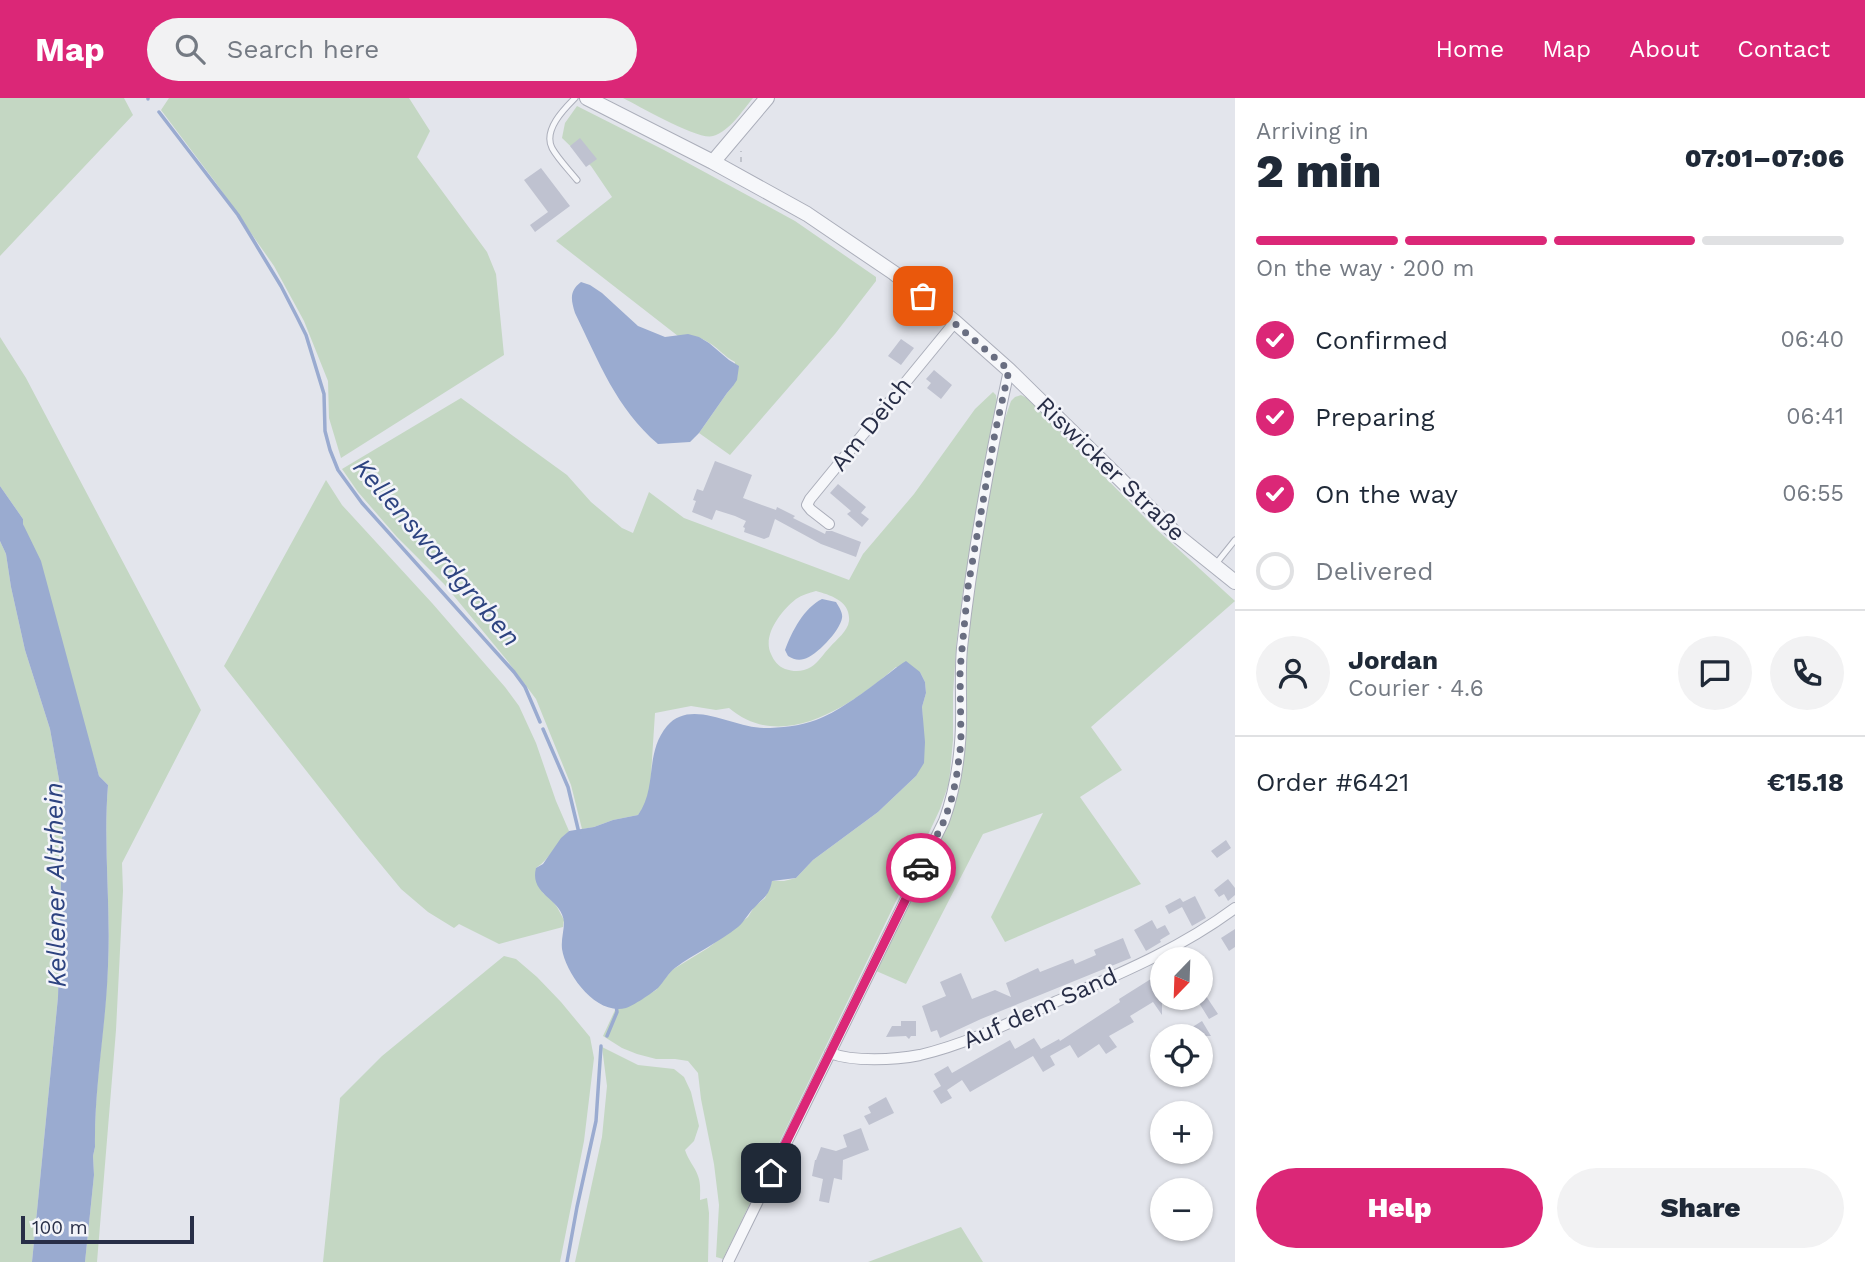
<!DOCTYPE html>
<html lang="en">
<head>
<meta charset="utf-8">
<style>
  :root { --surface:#fff; --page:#f2f2f3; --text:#1f2937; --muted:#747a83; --line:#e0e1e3; --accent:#db2777 }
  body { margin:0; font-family:"Work Sans",sans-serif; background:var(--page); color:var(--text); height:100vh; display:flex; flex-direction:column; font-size:26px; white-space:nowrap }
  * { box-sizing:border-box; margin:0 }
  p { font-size:23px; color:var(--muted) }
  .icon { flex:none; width:38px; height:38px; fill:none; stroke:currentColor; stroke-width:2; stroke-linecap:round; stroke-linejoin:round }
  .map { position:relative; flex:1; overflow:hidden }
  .sheet { display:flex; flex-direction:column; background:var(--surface); width:630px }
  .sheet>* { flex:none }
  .needle { width:46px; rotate:203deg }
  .tools { position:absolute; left:1150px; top:849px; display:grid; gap:14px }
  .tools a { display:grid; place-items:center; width:63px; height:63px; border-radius:50%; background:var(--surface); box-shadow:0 2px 5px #0004; font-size:35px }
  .scale { position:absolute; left:21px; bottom:18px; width:173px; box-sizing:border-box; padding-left:7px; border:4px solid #282e47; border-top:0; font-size:19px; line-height:24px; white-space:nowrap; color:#282e47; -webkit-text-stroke:5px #f3f4f9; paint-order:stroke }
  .pin { position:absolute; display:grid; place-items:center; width:60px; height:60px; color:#fff; margin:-30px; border-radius:14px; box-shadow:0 4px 10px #0006 }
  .courier { position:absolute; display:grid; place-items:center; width:70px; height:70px; margin:-35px; border:5px solid #db2777; border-radius:50%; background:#fff; color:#222; box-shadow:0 2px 9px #0007 }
  .headline em { font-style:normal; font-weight:800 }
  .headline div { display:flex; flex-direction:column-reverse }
  .headline { display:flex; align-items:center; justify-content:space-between; height:119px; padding:0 21px }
  h1 { font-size:46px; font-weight:800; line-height:52px }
  .bar { display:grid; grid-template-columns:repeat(4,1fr); gap:10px 7px; align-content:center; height:84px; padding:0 21px }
  .bar i { height:9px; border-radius:5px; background:var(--line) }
  .bar .active { background:var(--accent) }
  .bar p { grid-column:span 4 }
  .line { display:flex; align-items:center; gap:18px; padding:0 21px; border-top:2px solid var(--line) }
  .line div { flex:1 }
  .round { display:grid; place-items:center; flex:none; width:74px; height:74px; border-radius:37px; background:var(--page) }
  ol { padding:0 21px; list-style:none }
  li { display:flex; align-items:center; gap:21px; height:77px }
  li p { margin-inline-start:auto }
  li .icon { padding:7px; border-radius:50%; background:var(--accent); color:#fff; stroke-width:4 }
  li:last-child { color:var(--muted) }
  li i { width:38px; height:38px; border:4px solid var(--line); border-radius:50% }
  .action { display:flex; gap:14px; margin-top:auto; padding:14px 21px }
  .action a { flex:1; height:80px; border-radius:42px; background:var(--accent); color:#fff; font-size:28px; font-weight:800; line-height:80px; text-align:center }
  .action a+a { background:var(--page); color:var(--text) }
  header { display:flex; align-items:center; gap:42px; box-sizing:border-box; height:98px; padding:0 35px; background:var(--accent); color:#fff }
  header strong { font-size:33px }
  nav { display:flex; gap:38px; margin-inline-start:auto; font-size:24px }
  .search { width:490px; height:63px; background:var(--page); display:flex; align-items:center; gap:18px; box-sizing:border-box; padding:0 24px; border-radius:38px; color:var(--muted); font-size:26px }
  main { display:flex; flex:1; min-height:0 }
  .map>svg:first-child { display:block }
  .green { fill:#c4d7c3; fill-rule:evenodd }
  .water { fill:#9aabd0 }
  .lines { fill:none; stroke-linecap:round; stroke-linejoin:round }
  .stream { stroke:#9aabd0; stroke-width:3.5 }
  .building { fill:#bfc2d0 }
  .service-casing { stroke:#abaeba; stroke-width:7 }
  .minor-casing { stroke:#abaeba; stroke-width:12 }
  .tertiary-casing { stroke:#abaeba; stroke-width:16 }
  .path { stroke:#c0c3cb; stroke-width:2; stroke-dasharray:5 5; stroke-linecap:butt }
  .service { stroke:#f6f7fa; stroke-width:5 }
  .minor { stroke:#f6f7fa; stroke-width:10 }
  .tertiary { stroke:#f6f7fa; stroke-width:14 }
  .done { stroke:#696e81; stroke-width:7; stroke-dasharray:0 12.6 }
  .route { stroke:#db2777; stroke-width:9 }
  .labels { text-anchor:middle; stroke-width:5; stroke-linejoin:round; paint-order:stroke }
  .street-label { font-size:24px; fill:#282e47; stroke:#f3f4f9 }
  .water-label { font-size:26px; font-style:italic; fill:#2d4380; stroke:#f3f4f9 }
</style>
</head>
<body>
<header>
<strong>Map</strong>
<div class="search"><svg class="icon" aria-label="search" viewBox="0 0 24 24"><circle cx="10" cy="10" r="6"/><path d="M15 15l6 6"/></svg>Search here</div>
<nav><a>Home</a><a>Map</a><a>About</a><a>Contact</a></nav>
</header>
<main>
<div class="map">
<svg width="1235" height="1164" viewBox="0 0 1235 1164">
  <rect width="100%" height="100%" fill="#e3e5ec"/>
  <path class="green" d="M0,0H124L133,17L0,158Z
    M169,0H409L430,33L417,59L487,154L496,176L504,257L341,360L329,320L328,283L304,223L274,168L216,85L161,12Z
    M623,0H753C742,13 730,33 713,38C699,43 639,8 623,0Z
    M577,8L664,52L795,123L876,179V183L835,236L730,357L699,335L727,295L733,288L735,264C729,261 726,258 721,254C708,242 694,235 678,238L556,143L612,99L591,68L562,40L565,25Z
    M0,239L26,280L201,612L122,765L123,793L116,932L97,1164H85L94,1077L93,1058L95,1049C94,989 105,929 108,868C111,808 103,747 108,687L99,678L23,426V421L0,388Z
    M993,294L996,297L997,304L963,493L957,540L953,595V642L949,685L940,711L927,739L723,1161L716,1159L719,1107L714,1066L701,1001L698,975L688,963L675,961H656L637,956L622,950L603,938L616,910H625L656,892L672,872L708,850L748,819L754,809L765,800L772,783H784L796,780L813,762L878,714L916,678L923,627L922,609L926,595L925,584L920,574L896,569C853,606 783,656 729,610L716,612L691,608L655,615L650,692L645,707L638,717L613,722L594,729L582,731L571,687L536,601L506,561L444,486L397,439L358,394L342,371L461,300L567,377L591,404L622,430L633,435L649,394L684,420L849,482L863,456L914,396L975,311ZM816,493C830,497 851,503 849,523C848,533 836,542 830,549C824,555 818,565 811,569C803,574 794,574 785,571C778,568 774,563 771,556C762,537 781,513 796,501C802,497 809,495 816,493Z
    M1021,297L1027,300L1154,429L1235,503L1091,629L1122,672L1080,699L1141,786L1005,844L991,819L1043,715L983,736L906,886L874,872L952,711L962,676L964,639L966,550L972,493L1001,332L1011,303L1015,299Z
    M326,382L342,407L432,505L505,589L519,608L536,645L556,703L569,733C557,744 550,761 536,770L543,795L550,800L557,809L564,822L563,829L499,846L459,826L454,830L428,814L401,791L359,740L224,568Z
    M0,443L6,456L11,489L25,552L50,631L63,704L58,899L32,1164H0Z
    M504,858L516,861L537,879L561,904L590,939L594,960L584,1043L560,1164H323L340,1000L382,958Z
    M602,949L638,967L674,971L684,979L691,994L699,1028L694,1043L685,1052C688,1062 695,1069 698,1078C701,1086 700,1094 700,1102L707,1100L709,1115L708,1164H575L602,1039L607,988Z
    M961,1129L983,1164H868Z"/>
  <path class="water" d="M581,184L590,187L602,195L638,228L665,239L688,236L699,239L709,245L729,262L739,268L737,282L733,288L727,295L699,335L690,344L658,346C616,310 599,264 575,215C571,202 569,193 581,184Z
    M0,388L23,421V426L41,463L99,678L108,687C103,747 111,808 108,868C106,929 94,989 95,1049L93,1058L94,1077L85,1164H32L58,899L63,704L50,631L25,552L11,489L6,456L0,443Z
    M822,501L836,504C839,509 843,515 842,520C840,533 816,558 804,561C798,563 793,561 788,558L785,552C792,533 804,510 822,501Z
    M906,563L920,574L925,584L926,595L922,609L925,644L924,665L916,678L878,714L813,762L796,780L772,783C769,798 764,799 755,809C748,815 745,823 738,829C718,845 695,855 675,870C668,875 664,884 658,890C652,895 633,908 626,910C596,918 566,876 562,851C561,841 564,833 564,824C562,800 529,797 536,770L543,766L561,740L569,733L594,729L613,722L638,717C658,689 644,656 667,628C691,600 733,630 764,630C781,630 800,628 816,622C836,615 863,595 880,582C889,576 896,569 906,563Z"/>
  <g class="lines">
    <path class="stream" d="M148,0V1
      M159,14L238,117L281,188L297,219L306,237L324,296L325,333L330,352L338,372L362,405L514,574L525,589L540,624
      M543,631L568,689L579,735
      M607,938L617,914L616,907
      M567,1164L577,1109L596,1023L601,948"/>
  </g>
  <path class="building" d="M580,40L597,61L586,69L570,48Z
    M541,70L570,108L535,134L530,127L548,114L524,82Z
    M901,241L914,250L901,267L888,258Z
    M934,272L952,287L941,301L927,290L931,285L926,281Z
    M715,363L752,377L743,400L776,412L777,409L795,418L793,420L825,436L826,433H832L861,444L856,459L821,446L775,421L769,439L764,441L744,434L745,430L743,429L746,423L735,418L716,412L712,422L692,414L696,403L693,402L697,391L703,393Z
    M838,386L866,409L861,415L869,421L862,429L847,416L851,413L830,395Z
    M1226,742L1231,750L1217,760L1211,753Z
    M1228,781L1235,790V797L1228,803L1224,796L1219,799L1214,792Z
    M1195,798L1206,820L1192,828L1182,809L1169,816L1165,808L1180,800L1183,804Z
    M1152,822L1157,831L1165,827L1170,836L1160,842L1161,844L1146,853L1134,832Z
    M1235,831V849L1229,853L1221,840Z
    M1123,840L1131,860L981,921L940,940L937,932L931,934L922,908L946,898L940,884L961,875L972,901L995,892L1011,899L1006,885L1038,870L1040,874L1073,861L1075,866L1096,857L1094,852Z
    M1162,874V917L1153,904L1130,918L1134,924L1109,938L1117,949L1106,956L1099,946L1078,960L1070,947L1050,958L1055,967L1043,974L1033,958L970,994L962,982L947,992L952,1000L941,1006L933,993L941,988L934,976L948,968L952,975L1010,942L1015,951L1034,940L1041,951L1059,941L1060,943L1120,904L1119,901Z
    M1200,889L1218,916L1209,921L1196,900H1200Z
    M901,923H916V938H911L909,941L906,938L886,939L892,928H901Z
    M1202,923L1211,938H1179L1194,928Z
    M886,999L894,1015L869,1027L864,1018L871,1015L868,1009Z
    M861,1030L869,1052L843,1062L842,1082L834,1080L829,1105L819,1103L823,1081L812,1078L815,1062H816L821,1049L836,1053L847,1049L843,1037Z"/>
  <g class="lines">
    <g class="service-casing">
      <path id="service" d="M575,0C564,11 543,32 552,50C558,61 569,72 577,82
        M1215,467L1235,442"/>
    </g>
    <g class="minor-casing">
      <path id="minor" d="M829,426L811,412L807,407L810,401L955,224
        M830,955C853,964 895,962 920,957C967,946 1011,924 1055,904C1117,877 1180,851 1235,810
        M728,1164L944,723C953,698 958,672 960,645C963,614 959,582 962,550C972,456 989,364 1009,272"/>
    </g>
    <g class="tertiary-casing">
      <path id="tertiary" d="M587,0L713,64L807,116L894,175L955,224L1009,272L1179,439L1235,484
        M713,64L767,0"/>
    </g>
    <path class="path" d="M741,64V53"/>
    <use href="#service" class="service"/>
    <use href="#minor" class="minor"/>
    <use href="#tertiary" class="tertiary"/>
  </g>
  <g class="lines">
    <path class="done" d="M921,770L944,723L951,703L956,682L961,645L960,572L968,489L995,335L1009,272L923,198"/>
    <path class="route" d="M771,1075L921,770"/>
  </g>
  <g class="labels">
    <g class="street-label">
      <text transform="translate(871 326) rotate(-51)" y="8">Am Deich</text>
      <text transform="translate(1111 371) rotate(44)" y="8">Riswicker Straße</text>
      <text transform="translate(1040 910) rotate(-24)" y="8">Auf dem Sand</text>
    </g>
    <g class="water-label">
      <text transform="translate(437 454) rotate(49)" y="9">Kellenswardgraben</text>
      <text transform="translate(55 787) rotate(-91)" y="9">Kellener Altrhein</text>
    </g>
  </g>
</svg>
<div class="tools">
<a><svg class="needle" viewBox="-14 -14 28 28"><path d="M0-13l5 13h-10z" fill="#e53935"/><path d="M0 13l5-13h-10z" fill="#747a83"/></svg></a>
<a><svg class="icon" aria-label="locate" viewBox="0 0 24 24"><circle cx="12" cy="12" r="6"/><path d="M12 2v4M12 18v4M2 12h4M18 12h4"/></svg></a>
<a>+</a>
<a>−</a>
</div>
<div class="scale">100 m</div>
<div class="pin" style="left:923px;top:198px;background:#ea580c"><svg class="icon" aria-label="bag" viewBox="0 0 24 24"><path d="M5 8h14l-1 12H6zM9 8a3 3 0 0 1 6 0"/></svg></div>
<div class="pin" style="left:771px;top:1075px;background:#1f2937"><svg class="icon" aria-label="home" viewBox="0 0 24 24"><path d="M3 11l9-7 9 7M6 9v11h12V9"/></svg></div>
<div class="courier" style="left:921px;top:770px"><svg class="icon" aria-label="car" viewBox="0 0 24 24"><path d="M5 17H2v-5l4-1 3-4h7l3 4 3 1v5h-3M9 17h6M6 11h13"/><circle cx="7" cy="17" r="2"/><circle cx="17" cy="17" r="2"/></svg></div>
</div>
<section class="sheet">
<div class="headline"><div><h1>2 min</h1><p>Arriving in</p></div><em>07:01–07:06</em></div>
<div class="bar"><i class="active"></i><i class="active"></i><i class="active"></i><i></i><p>On the way · 200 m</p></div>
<ol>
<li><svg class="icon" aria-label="check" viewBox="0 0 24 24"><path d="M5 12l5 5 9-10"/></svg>Confirmed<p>06:40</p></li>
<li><svg class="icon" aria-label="check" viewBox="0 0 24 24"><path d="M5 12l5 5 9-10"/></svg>Preparing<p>06:41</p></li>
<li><svg class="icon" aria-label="check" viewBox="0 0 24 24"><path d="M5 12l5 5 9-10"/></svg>On the way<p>06:55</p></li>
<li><i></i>Delivered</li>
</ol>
<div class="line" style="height:126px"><a class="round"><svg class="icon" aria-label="person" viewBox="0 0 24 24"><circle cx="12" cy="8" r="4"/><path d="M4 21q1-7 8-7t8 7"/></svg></a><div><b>Jordan</b><p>Courier · 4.6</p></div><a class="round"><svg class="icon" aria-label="chat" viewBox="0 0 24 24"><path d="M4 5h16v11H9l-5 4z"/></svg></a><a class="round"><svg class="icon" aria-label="phone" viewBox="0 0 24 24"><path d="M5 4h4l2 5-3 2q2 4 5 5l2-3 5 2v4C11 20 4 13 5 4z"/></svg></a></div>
<div class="line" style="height:91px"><div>Order #6421</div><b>€15.18</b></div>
<div class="action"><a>Help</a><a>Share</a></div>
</section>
</main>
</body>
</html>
